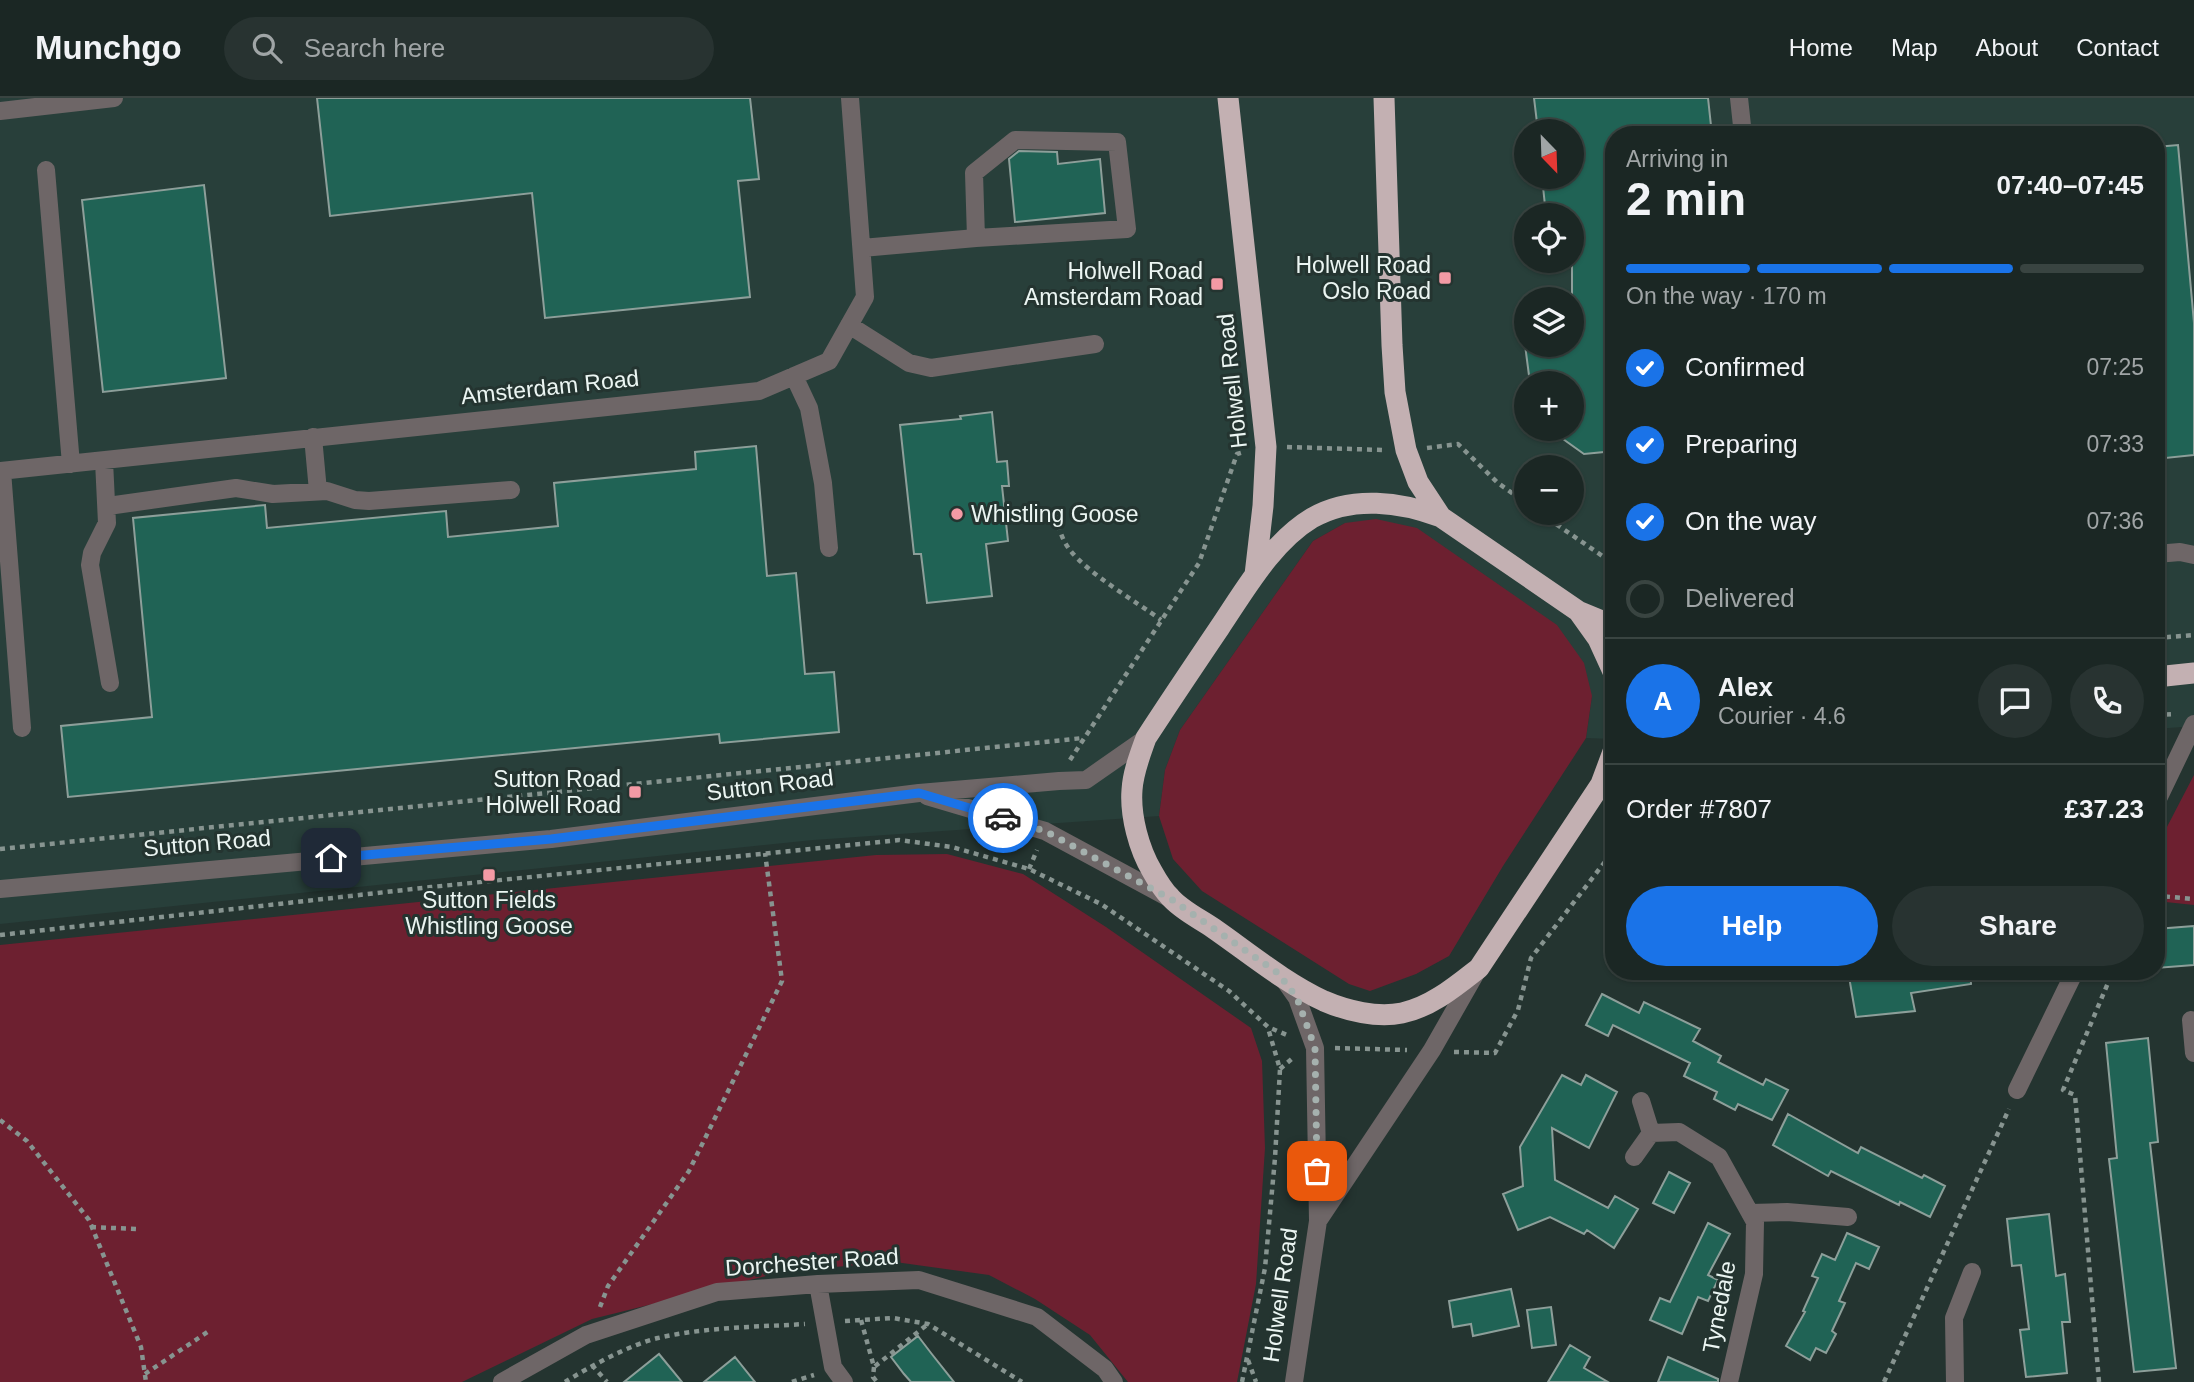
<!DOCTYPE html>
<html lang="en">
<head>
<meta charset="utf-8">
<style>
  :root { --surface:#1b2724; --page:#283331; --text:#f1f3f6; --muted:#a0a5a6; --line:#394441; --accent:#1a73e8 }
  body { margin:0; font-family:Arial,sans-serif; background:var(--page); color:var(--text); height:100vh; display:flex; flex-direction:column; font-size:26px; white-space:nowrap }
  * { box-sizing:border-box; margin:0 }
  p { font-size:23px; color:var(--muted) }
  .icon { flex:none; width:38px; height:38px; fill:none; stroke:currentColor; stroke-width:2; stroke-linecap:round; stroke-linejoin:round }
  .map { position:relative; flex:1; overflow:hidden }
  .sheet { position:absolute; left:1605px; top:28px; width:560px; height:854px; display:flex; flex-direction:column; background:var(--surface); border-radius:28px; box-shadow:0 2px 5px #0004,0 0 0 2px var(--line) }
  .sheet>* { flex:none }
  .needle { width:46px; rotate:157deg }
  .tools { position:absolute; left:1514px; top:21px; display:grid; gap:14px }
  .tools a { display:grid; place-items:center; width:70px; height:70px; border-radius:50%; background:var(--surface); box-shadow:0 2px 5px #0004,0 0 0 2px var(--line); font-size:35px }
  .pin { position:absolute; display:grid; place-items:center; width:60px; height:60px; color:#fff; margin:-30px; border-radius:14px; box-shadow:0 4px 10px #0006 }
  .courier { position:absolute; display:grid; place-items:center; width:70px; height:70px; margin:-35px; border:5px solid #1a73e8; border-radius:50%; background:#fff; color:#222; box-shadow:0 2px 9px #0007 }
  .overview em { font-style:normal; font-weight:800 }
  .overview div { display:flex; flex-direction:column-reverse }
  .overview { display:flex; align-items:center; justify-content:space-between; height:119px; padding:0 21px }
  h1 { font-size:46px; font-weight:800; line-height:52px }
  .bar { display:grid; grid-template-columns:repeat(4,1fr); gap:10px 7px; align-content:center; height:84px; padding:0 21px }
  .bar i { height:9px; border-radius:5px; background:var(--line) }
  .bar .selected { background:var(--accent) }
  .bar p { grid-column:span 4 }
  .line { display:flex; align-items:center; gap:18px; padding:0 21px; border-top:2px solid var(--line) }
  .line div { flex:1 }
  .round { display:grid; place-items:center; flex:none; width:74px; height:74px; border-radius:37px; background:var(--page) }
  ol { padding:0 21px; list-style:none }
  li { display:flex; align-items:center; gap:21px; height:77px }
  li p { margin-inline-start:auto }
  li .icon { padding:7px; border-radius:50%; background:var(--accent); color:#fff; stroke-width:4 }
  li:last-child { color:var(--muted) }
  li i { width:38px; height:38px; border:4px solid var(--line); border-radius:50% }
  .action { display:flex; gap:14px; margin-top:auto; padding:14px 21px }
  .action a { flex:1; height:80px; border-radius:42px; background:var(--accent); color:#fff; font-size:28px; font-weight:800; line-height:80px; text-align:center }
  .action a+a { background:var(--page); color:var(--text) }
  header { display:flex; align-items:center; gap:42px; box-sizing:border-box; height:98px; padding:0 35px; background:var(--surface); border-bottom:2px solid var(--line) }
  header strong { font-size:33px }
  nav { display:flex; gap:38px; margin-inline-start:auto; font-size:24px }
  .search { width:490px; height:63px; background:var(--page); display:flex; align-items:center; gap:18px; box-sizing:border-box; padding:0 24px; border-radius:38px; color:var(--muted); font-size:26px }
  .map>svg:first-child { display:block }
  .built { fill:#283f3a; fill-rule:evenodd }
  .green { fill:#6d2030 }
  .building { fill:#206355; stroke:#8d9f9a; stroke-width:2 }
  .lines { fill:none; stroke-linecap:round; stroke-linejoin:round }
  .path { stroke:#879490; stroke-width:4.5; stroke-dasharray:5 5; stroke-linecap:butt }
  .minor { stroke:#6e6667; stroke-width:18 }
  .highway { stroke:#c3b0b2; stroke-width:21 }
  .done { stroke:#a5b1ae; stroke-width:7; stroke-dasharray:0 12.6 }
  .route { stroke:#1a73e8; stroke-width:9 }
  .poi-dot { fill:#f49aa5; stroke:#243430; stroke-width:2.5 }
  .labels { text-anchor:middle; stroke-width:6; stroke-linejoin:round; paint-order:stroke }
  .poi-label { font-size:23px; fill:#ebf5f2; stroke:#243430; text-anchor:end }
  .street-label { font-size:23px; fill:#ebf5f2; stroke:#243430 }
</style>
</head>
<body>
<header>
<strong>Munchgo</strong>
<div class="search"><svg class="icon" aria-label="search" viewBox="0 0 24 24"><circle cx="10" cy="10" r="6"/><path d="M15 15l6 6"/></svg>Search here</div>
<nav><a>Home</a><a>Map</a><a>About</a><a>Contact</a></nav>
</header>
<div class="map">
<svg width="2194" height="1284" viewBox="0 0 2194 1284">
  <rect width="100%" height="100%" fill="#243430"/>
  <path class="built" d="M0,0H2194V628L2156,631V37H1614L1613,641L1586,640L1592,598L1345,425L1313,443L1180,632L1165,672L1159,718L813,742L0,826ZM1526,33H1572V79H1526ZM1526,117H1572V163H1526ZM1526,201H1572V247H1526ZM1526,285H1572V331H1526ZM1526,369H1572V415H1526Z"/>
  <path class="green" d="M1376,421L1417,430L1557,527L1584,565L1592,598L1586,640L1503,768L1449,858L1416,876L1370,893L1349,886L1202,793L1173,761L1159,718L1165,672L1180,632L1313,443L1345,425Z
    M2194,677V807L2156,803V750Z
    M947,756L1023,776L1106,829L1251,930L1262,963L1265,1050L1256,1186L1237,1284H1128L1090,1237L1035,1201L989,1177L895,1164L786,1173L592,1221L462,1284H0V847L876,757Z"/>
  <path class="building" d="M317,0H750L759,81L738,83L750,199L545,220L532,95L330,118Z
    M1534,0H1708L1712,37H1614V353L1584,356L1549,331H1572V285H1530L1525,247H1572V117H1546L1542,79H1572V33H1538Z
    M2178,47L2194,225V357L2156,361V49Z
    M1019,53L1057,54L1058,66L1100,61L1105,115L1015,124L1009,61Z
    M204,87L226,280L103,294L82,102Z
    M992,314L997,364L1007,363L1009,388H1002L1008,443L986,446L992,498L927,505L921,456H914L900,327L961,321L960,318Z
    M756,348L767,478L796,475L805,576L834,574L839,634L720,645L719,636L68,699L61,628L152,619L133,420L265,407L267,430L446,413L448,439L558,428L554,385L696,371L695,354Z
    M2194,828V867L2156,870V831Z
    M1848,873H1970L1971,886L1911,895L1915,913L1856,919Z
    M1602,896L1639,915L1644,904L1700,931L1693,943L1721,958L1718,964L1763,987L1766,981L1788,992L1772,1022L1738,1006L1735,1012L1714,1001L1717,994L1684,978L1690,965L1613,927L1608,938L1586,927Z
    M2148,940L2158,1044L2150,1045L2176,1270L2134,1274L2109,1061L2117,1060L2106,945Z
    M1562,977L1581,987L1586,977L1617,994L1589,1050L1552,1030L1555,1082L1608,1110L1615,1098L1638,1111L1614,1150L1587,1132L1584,1136L1550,1119L1518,1132L1503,1096L1523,1088L1520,1049Z
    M1788,1016L1858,1055L1861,1049L1922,1080L1924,1077L1945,1088L1930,1119L1900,1104L1899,1107L1831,1073L1828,1078L1773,1047Z
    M1669,1074L1690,1085L1674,1115L1653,1105Z
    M2049,1116L2056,1178L2065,1176L2070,1224H2062L2067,1275L2026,1279L2020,1232L2029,1231L2021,1167L2012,1168L2007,1121Z
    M1708,1125L1730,1136L1708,1177L1718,1182L1708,1203L1698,1199L1682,1236L1650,1222L1660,1200L1670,1204Z
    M1847,1135L1879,1149L1869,1171L1856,1165L1839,1203L1845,1205L1832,1233L1836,1236L1826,1255L1816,1250L1810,1262L1786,1248L1805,1214L1803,1213L1818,1180L1812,1178L1822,1156L1835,1162Z
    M1511,1191L1519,1228L1473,1238L1471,1226L1453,1229L1449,1203Z
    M1551,1209L1556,1247L1532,1250L1527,1212Z
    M918,1238L931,1255L954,1284H911L904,1276L891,1259Z
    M1570,1247L1590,1259L1584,1270L1608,1284H1548Z
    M659,1256L682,1284H624Z
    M735,1259L755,1284H704Z
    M1668,1259L1718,1281V1284H1658Z"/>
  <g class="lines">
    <path class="path" d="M1287,349L1384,352
      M1427,350L1458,346L1498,385L1526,405
      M1540,415L1614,466
      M1057,417C1058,429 1062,442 1070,452C1087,475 1137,504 1161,522
      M2156,540L2194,537
      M2156,617L2176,616
      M1070,662L1199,465L1237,356L1244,354
      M0,751L1083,640
      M1029,771L1037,752
      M2156,801L2160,798L2194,801
      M0,837L431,789L899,742L952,749L1029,771L1101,806L1229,893L1268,929L1287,937
      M1335,950L1407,952
      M1454,954L1495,955L1518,912L1531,860L1614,752
      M1280,971L1295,958
      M0,1022L27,1043L89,1122L141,1249L146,1284
      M91,1129L136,1131
      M600,1209L608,1188L689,1073L782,883L765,755
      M861,1222L874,1269L928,1226
      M845,1223L893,1220L928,1226L1022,1284
      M1248,1262L1256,1284
      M592,1267L607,1284
      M874,1269L873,1279L877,1284
      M145,1276L209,1233
      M565,1284C589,1269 631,1246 658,1240C706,1229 756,1229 805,1226
      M792,1284L814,1277
      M1242,1284L1265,1170L1275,1060L1280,971L1268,930
      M1884,1284L2009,1011
      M2099,1284L2075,997L2063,992L2113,873"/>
    <path class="minor" d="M1739,0L1743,37
      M0,13L114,0
      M46,72L71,366
      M862,150L976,140L974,75L1015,42L1117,44L1127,131L976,140
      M849,227L909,265L931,270L1095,246
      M794,278L809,310L823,385L829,450
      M313,339L318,393
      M104,363L107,425L92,455L90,467L110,585
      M0,373L759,293L829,263L865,199L850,0
      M2,373L22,630
      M108,408L236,390L273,396L327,393L355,402L369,403L511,392
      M2156,456L2180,454L2194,457
      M927,698L1045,733L1171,801
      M2156,705L2194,626
      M0,791L551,741L919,695L1059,683L1086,682L1146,640
      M1285,883L1297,900L1315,950L1318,1123L1294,1284
      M2191,922L2194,955
      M2017,992L2075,873
      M1651,1035L1679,1034L1719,1059L1755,1124L1754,1176L1729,1284
      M1634,1059L1651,1035L1641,1003
      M1750,1115L1787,1114L1848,1119
      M1318,1123L1432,952L1477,873
      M818,1186L833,1269L844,1284
      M502,1284L586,1237L717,1194L818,1186L919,1182L1037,1219L1105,1271L1114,1284
      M1955,1284L1954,1220L1972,1174"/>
    <path class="highway" d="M1228,0L1266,349L1263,408L1255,477
      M1384,0L1392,247L1395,294L1406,352L1418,384L1441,419
      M1580,514L1614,528
      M1614,576L1598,541L1578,513L1441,419C1401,404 1352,397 1312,420C1272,444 1245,492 1220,529C1195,566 1170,603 1146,640C1140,657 1133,674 1132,692C1130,718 1139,751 1152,773C1157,782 1163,792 1170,799C1181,812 1200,821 1213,830C1249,855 1285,885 1324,903C1347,913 1377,920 1402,915C1431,909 1456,888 1479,870L1601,686L1614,651
      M2156,579L2194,575"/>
  </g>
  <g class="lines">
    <path class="done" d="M1003,720L1045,733L1171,801L1278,875L1297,900L1315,950L1317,1073"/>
    <path class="route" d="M331,760L551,741L919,695L1003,720"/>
  </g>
  <g class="poi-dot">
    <rect x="1438" y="173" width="14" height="14" rx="3.5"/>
    <rect x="1210" y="179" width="14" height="14" rx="3.5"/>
    <circle cx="957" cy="416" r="7"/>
    <rect x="628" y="687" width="14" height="14" rx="3.5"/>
    <rect x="482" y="770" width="14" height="14" rx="3.5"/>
  </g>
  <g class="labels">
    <g class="poi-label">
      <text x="1431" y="175">Holwell Road<tspan x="1431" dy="26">Oslo Road</tspan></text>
      <text x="1203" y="181">Holwell Road<tspan x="1203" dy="26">Amsterdam Road</tspan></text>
      <text x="971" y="424" text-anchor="start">Whistling Goose</text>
      <text x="621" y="689">Sutton Road<tspan x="621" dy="26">Holwell Road</tspan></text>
      <text x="489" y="810" text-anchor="middle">Sutton Fields<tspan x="489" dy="26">Whistling Goose</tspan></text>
    </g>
    <g class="street-label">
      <text transform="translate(1232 283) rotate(-96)" y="8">Holwell Road</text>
      <text transform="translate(550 289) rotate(-6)" y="8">Amsterdam Road</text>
      <text transform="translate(770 687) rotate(-7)" y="8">Sutton Road</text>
      <text transform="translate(207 745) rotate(-5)" y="8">Sutton Road</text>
      <text transform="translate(812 1164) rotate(-4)" y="8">Dorchester Road</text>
      <text transform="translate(1280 1197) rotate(-82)" y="8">Holwell Road</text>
      <text transform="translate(1719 1209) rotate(-79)" y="8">Tynedale</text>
    </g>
  </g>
</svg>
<div class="tools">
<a><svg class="needle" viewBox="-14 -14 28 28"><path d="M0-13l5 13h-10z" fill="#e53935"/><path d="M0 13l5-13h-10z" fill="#a0a5a6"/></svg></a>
<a><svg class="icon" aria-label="locate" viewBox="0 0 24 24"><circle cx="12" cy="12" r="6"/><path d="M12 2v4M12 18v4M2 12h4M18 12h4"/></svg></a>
<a><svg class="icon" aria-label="layers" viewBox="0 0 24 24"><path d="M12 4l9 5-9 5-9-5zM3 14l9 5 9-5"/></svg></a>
<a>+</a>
<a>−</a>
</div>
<div class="pin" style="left:1317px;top:1073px;background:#ea580c"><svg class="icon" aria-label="bag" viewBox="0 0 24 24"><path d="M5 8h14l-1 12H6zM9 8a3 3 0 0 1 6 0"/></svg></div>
<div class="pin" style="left:331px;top:760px;background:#1f2937"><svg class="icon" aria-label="home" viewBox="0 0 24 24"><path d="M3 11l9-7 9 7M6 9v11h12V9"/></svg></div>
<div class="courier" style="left:1003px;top:720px"><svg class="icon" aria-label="car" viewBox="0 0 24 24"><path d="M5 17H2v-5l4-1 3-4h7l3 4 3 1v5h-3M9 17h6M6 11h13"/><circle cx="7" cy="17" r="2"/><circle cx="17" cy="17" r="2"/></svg></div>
<section class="sheet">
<div class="overview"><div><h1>2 min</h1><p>Arriving in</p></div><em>07:40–07:45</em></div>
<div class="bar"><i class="selected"></i><i class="selected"></i><i class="selected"></i><i></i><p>On the way · 170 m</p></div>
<ol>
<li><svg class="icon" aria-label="check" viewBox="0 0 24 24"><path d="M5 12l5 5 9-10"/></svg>Confirmed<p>07:25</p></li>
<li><svg class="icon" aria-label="check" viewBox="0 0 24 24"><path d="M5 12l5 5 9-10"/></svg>Preparing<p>07:33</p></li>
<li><svg class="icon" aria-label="check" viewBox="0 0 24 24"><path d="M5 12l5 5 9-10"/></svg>On the way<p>07:36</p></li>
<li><i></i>Delivered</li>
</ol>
<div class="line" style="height:126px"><b class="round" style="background:var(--accent);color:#fff">A</b><div><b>Alex</b><p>Courier · 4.6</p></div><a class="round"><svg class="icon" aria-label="chat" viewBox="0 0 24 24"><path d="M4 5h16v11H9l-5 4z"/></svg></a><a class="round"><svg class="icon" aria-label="phone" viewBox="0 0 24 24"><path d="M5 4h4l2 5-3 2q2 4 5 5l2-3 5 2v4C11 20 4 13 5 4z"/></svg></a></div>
<div class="line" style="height:91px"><div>Order #7807</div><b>£37.23</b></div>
<div class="action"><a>Help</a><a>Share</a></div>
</section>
</div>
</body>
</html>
